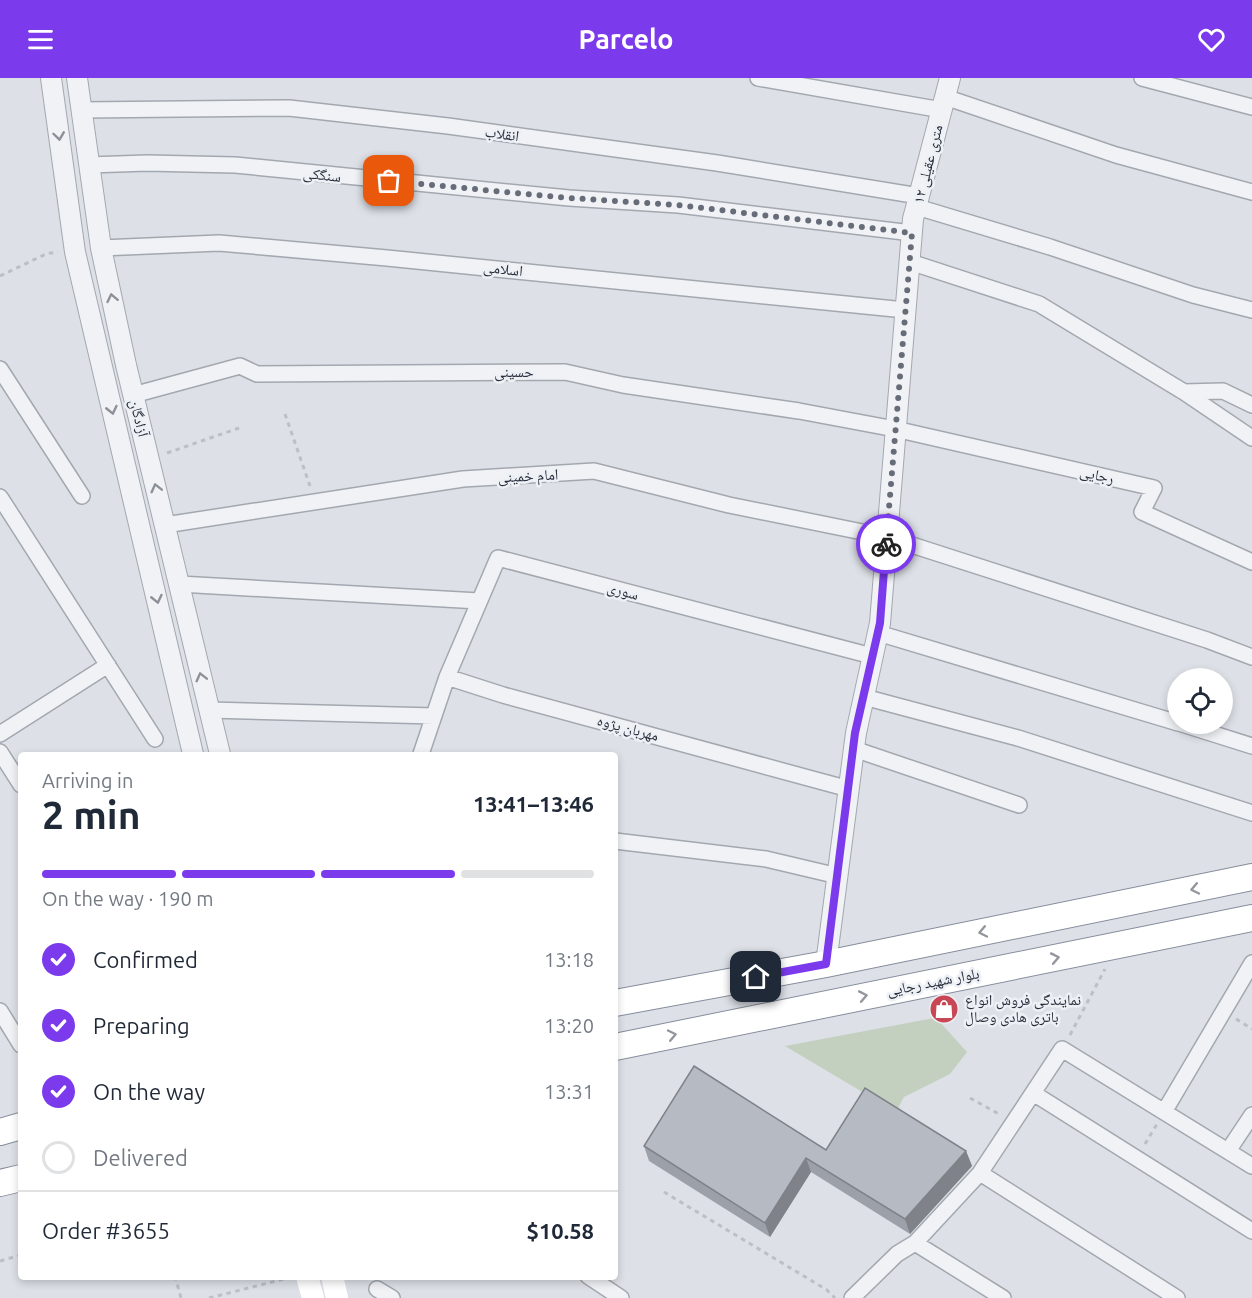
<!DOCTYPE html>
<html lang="en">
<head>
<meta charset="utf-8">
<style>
  :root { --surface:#fff; --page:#f2f2f3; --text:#1f2937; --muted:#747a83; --line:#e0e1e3; --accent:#7c3aed }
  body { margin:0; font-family:Ubuntu,"Noto Naskh Arabic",sans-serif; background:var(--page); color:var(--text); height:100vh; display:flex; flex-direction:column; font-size:22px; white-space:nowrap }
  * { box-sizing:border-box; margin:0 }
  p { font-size:20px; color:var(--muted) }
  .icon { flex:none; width:33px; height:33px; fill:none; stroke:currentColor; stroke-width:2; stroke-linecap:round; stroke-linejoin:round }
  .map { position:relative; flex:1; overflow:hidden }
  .sheet { position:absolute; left:18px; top:674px; width:600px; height:528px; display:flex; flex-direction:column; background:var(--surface); border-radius:6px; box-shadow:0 3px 9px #0003 }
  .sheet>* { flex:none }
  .tools { position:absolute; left:1167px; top:590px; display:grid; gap:12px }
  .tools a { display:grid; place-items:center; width:66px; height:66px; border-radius:50%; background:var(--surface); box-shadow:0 3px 9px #0003; font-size:30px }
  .pin { position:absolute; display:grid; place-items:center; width:51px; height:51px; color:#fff; margin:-26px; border-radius:12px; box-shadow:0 3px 9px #0006 }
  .courier { position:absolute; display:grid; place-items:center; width:60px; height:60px; margin:-30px; border:4px solid #7c3aed; border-radius:50%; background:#fff; color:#222; box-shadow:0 2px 8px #0007 }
  .headline em { font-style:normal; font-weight:700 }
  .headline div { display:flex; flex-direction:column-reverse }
  .headline { display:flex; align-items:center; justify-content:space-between; height:102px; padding:0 24px }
  h1 { font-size:39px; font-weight:700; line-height:45px }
  .bar { display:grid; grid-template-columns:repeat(4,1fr); gap:9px 6px; align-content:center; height:72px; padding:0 24px }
  .bar i { height:8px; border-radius:4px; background:var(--line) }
  .bar .active { background:var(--accent) }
  .bar p { grid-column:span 4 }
  .line { display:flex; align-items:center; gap:15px; padding:0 24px; border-top:2px solid var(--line) }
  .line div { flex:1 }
  ol { padding:0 24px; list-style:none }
  li { display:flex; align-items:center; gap:18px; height:66px }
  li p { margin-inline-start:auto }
  li .icon { padding:6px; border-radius:50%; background:var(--accent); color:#fff; stroke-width:4 }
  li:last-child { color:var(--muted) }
  li i { width:33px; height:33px; border:3px solid var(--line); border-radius:50% }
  header { display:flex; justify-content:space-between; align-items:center; height:78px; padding:0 24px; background:var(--accent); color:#fff; font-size:27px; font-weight:700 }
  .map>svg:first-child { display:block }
  .green { fill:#c3d0bf }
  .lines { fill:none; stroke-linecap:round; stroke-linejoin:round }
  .minor-casing { stroke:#a3a8b0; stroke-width:18 }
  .tertiary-casing { stroke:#a3a8b0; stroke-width:22 }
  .trunk-casing { stroke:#868e9c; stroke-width:28 }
  .path { stroke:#bcbfc5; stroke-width:3; stroke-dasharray:4.5 4.5; stroke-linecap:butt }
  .minor { stroke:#f0f2f5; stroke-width:15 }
  .tertiary { stroke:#f0f2f5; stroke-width:20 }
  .secondary { stroke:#fff; stroke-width:22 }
  .trunk { stroke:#fff; stroke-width:26 }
  .wall { fill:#9ca0a8 }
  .shaded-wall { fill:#7f8288 }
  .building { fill:#b5bac3; stroke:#7f8288; stroke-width:1.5 }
  .oneway { stroke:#8c9098 }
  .oneway2 { stroke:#94969e }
  .done { stroke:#676d78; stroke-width:6; stroke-dasharray:0 10.8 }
  .route { stroke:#7c3aed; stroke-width:8 }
  .labels { text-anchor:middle; stroke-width:5; stroke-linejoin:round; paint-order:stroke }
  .street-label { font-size:15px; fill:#282e3c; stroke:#edf0f4 }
  .poi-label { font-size:15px; fill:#282e3c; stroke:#edf0f4; text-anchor:start }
</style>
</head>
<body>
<header><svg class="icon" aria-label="menu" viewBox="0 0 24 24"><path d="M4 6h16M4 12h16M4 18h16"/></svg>Parcelo<svg class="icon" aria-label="heart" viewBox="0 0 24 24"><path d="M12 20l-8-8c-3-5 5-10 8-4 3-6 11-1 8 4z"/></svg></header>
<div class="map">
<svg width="1252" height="1220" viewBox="0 0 1252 1220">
  <rect width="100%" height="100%" fill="#dde1e7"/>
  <path class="green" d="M934,940L938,942L967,974L950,996L904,1019L896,1034L785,968Z"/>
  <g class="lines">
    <g class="minor-casing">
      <path id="minor" d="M758,0L942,32
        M1142,0L1252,29
        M945,19L1116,77L1252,114
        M82,32L289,30L448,48L717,85L919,118
        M89,87L147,85L235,87L569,120L678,127L912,155
        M917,129L1050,169L1193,217L1252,232
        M101,170L219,165L387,180L905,232
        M910,184L1039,226L1184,314L1252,360
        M0,291L82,418
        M1184,314L1223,313L1252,327
        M133,317L240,288L257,296L565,294L623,307L799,333L895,351L1154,410L1142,434L1252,484
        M0,419L155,661
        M165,447L463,401L594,393L729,427L887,459L1207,562L1252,579
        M179,506L479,523
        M878,555L1178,645
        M447,599L498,480L872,578
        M864,619L1018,660L1252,735
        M209,632L434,638
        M1179,645L1252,668
        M0,656L108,587
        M854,671L1019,727
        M0,674L21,707
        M421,676L447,599L503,617L849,711
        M615,763L766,781L838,798
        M0,933L21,967
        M1033,1015L1252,1153
        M1164,1034L1252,885
        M1228,1073L1252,1037
        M980,1095L1177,1220
        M915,1165L1003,1220
        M588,1198L621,1220
        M377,1211L392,1220
        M852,1220L897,1176L915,1165L980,1095L1062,971L1252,1088"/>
    </g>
    <g class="tertiary-casing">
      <path id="tertiary" d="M51,0L75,174L193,676
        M77,0L101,170L126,287L220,676
        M826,886L856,655L880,545L913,141L950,0"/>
    </g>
    <g class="trunk-casing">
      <path id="trunk" d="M615,925L826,886L1252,799
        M615,969L1252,840
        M0,1054L21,1048
        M0,1105L21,1100"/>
    </g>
    <path class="path" d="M0,198L48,175H58
      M285,336L310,408
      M167,375L239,350
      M1236,941L1252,951
      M1070,957L1105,891
      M970,1020L999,1036
      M1145,1066L1157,1046
      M664,1114L827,1212L835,1220
      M0,1183L21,1177
      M175,1198L181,1220
      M209,1220L288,1200"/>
    <use href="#minor" class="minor"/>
    <use href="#tertiary" class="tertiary"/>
    <path class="secondary" d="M307,1198L313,1220
      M332,1198L337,1220"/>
    <use href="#trunk" class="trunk"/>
  </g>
  <path class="wall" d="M644,1068L826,1072L966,1073L972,1088L910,1156L811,1094L770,1159L649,1083Z"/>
  <path class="shaded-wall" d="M966,1073L972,1088L910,1156L905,1141Z
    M806,1080L811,1094L770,1159L765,1145Z"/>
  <path class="building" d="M694,988L826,1072L865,1010L966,1073L905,1141L806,1080L765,1145L644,1068Z"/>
  <defs><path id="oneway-chevron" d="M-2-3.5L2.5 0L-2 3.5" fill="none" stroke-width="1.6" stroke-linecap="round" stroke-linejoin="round" transform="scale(1.5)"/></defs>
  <g class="oneway">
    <use href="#oneway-chevron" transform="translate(59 58) rotate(82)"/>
    <use href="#oneway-chevron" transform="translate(112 220) rotate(-102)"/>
    <use href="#oneway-chevron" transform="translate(112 332) rotate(77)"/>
    <use href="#oneway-chevron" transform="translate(156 410) rotate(-104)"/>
    <use href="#oneway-chevron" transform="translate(157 521) rotate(77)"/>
    <use href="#oneway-chevron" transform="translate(201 599) rotate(-104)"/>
  </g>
  <g class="oneway2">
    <use href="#oneway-chevron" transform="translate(1195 811) rotate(168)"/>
    <use href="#oneway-chevron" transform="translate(983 854) rotate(168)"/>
    <use href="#oneway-chevron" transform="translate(1055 880) rotate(-11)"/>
    <use href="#oneway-chevron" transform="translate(863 918) rotate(-11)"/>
    <use href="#oneway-chevron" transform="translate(672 957) rotate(-12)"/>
  </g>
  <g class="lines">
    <path class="done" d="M389,103L569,120L678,127L912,155L886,466"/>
    <path class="route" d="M756,899L826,886L855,655L880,545L886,466"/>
  </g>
  <defs>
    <g id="shop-disc" transform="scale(1.5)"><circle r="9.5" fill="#c74755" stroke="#edf0f4"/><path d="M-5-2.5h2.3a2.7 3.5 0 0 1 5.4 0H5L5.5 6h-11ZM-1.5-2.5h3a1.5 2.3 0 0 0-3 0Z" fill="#fff"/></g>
  </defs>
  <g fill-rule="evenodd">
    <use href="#shop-disc" x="944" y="931"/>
  </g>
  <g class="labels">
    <g class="street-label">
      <text transform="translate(502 56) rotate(8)" y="5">انقلاب</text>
      <text transform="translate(928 86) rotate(-76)" y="5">۱۲ متری عقیلی</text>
      <text transform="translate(322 97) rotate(6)" y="5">سنگکی</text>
      <text transform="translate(503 191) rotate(6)" y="5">اسلامی</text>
      <text x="514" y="299">حسینی</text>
      <text transform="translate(139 340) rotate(76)" y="5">آزادگان</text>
      <text transform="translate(1097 397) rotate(13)" y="5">رجایی</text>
      <text transform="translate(528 398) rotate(-3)" y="5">امام خمینی</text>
      <text transform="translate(623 513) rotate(15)" y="5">سوری</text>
      <text transform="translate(628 650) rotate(15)" y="5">مهربان پژوه</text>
      <text transform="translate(933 904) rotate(-11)" y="5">بلوار شهید رجایی</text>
    </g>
    <g class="poi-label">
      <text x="965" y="927">نمایندگی فروش انواع<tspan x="965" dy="17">باتری هادی وصال</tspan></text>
    </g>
  </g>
</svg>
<div class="tools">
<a><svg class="icon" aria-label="locate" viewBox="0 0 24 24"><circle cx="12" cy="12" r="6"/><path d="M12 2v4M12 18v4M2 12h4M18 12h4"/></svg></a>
</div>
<div class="pin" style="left:389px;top:103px;background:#ea580c"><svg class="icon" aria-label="bag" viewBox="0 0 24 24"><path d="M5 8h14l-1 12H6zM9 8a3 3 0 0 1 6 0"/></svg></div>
<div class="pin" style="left:756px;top:899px;background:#1f2937"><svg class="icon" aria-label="home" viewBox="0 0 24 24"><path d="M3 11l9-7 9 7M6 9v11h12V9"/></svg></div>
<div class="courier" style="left:886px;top:466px"><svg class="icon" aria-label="bike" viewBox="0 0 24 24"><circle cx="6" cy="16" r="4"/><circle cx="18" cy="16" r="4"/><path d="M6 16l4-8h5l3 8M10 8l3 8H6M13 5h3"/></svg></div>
<section class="sheet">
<div class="headline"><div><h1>2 min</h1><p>Arriving in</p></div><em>13:41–13:46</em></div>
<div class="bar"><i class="active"></i><i class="active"></i><i class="active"></i><i></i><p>On the way · 190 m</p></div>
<ol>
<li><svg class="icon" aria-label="check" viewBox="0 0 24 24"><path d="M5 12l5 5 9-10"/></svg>Confirmed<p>13:18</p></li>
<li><svg class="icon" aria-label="check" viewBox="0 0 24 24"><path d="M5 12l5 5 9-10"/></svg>Preparing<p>13:20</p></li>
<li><svg class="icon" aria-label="check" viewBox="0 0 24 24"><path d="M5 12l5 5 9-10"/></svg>On the way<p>13:31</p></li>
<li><i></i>Delivered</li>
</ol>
<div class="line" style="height:78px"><div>Order #3655</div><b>$10.58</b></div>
</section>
</div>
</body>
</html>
